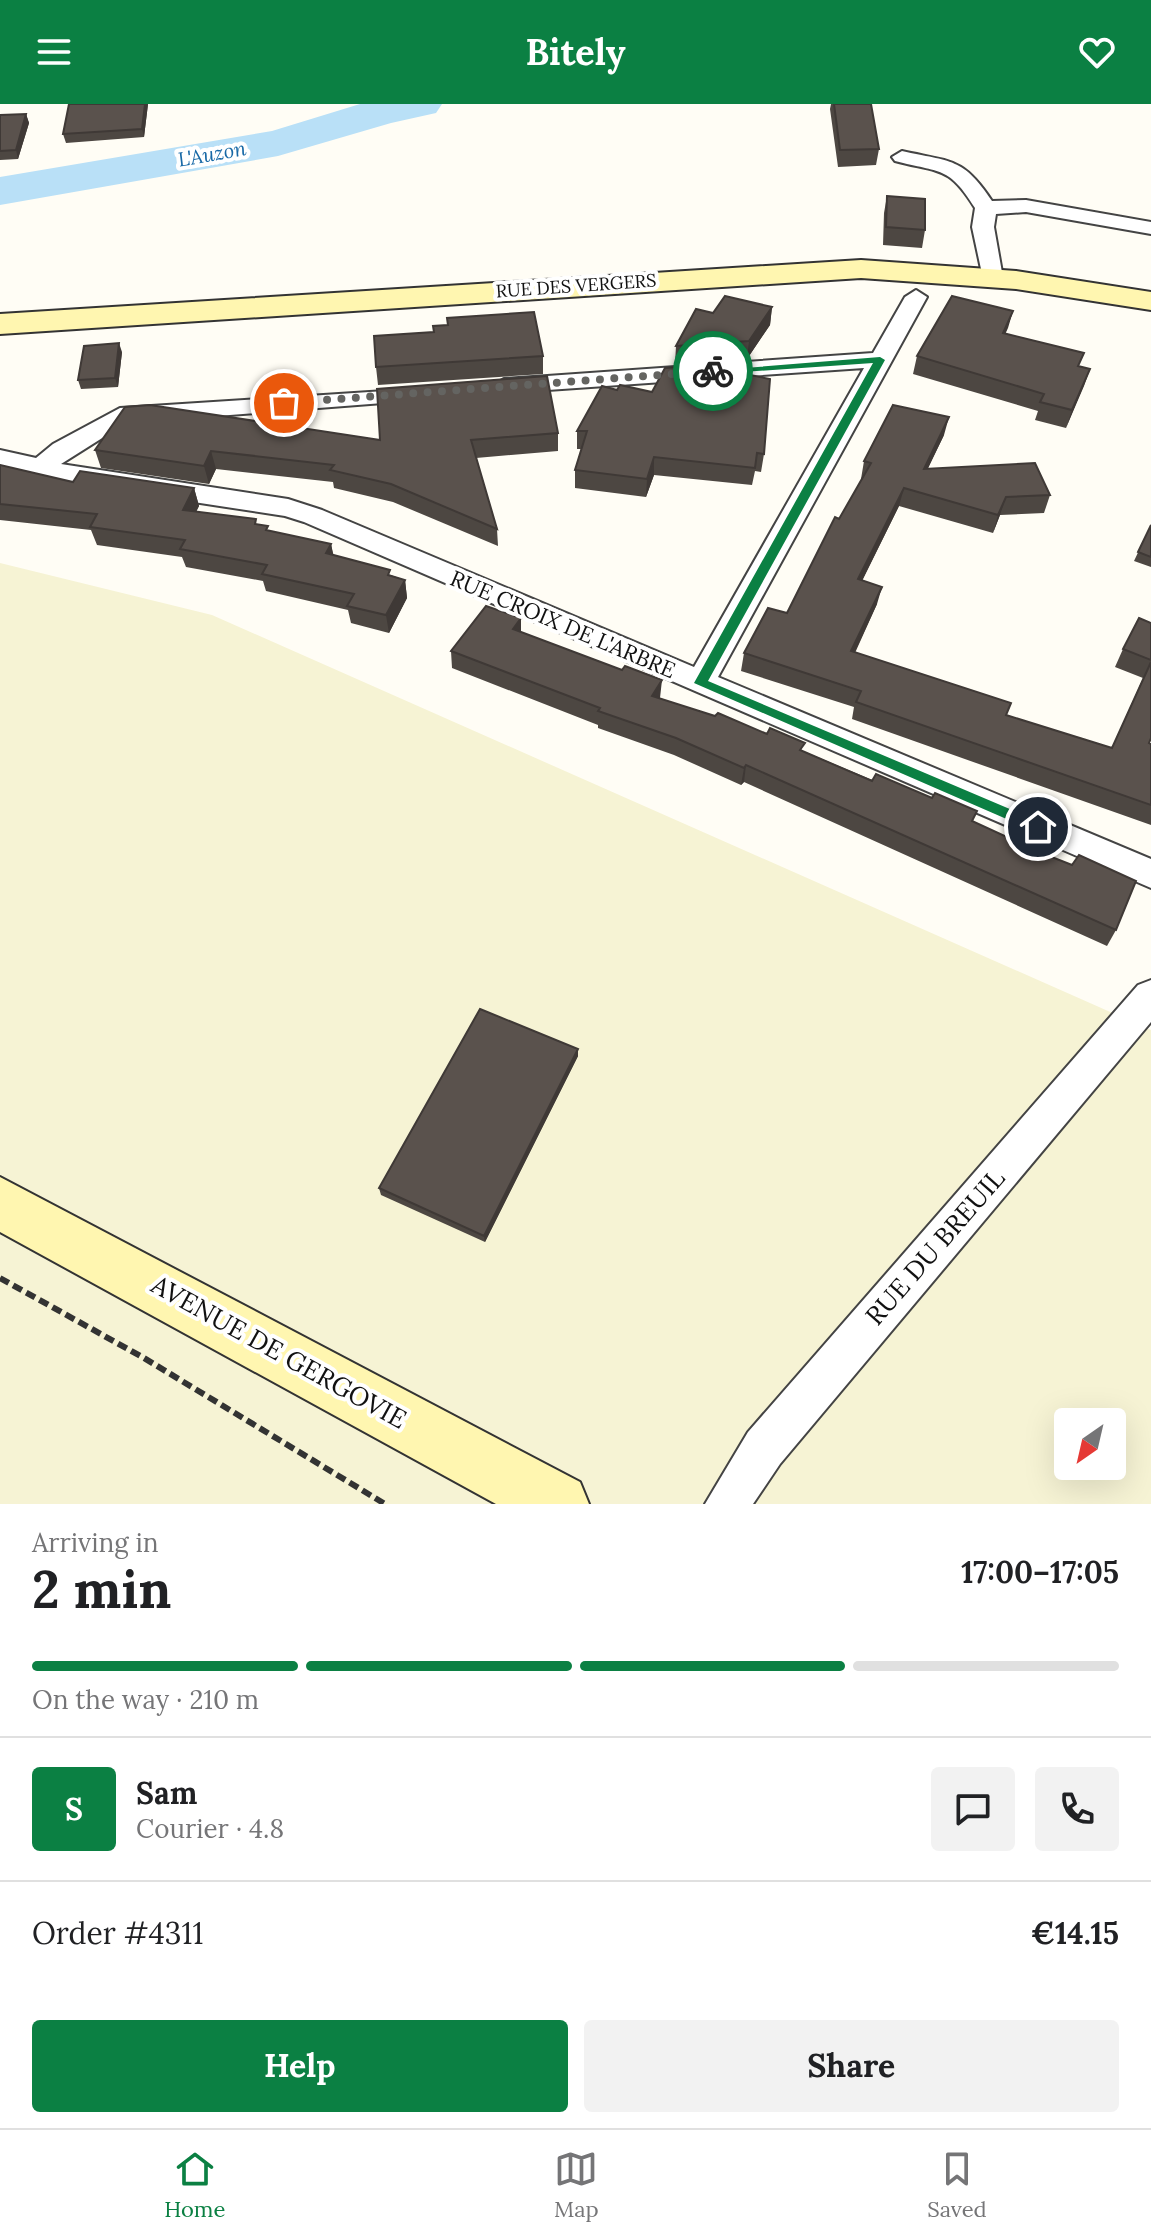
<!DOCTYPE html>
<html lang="en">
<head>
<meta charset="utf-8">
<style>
  :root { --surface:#fff; --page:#f2f2f2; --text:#202124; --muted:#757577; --line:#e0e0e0; --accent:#0b8043 }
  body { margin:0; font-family:Lora,serif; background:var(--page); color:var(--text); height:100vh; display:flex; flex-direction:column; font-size:30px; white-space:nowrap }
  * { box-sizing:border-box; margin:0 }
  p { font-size:26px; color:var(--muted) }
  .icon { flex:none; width:44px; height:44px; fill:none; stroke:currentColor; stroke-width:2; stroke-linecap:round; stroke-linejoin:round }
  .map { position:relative; height:1400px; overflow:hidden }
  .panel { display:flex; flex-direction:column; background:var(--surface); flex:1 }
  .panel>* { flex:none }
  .needle { width:52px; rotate:214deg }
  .fabs { position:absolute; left:1054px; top:1304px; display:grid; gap:16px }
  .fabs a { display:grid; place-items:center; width:72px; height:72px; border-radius:8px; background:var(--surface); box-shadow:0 8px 32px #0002; font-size:40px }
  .pin { position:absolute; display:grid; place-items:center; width:68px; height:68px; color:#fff; margin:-34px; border:4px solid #fff; border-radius:50%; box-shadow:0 2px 8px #0007 }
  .courier { position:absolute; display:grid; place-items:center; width:80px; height:80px; margin:-40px; border:6px solid #0b8043; border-radius:50%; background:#fff; color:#222; box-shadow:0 2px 10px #0007 }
  .summary em { font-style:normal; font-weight:800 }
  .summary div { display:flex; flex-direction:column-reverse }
  .summary { display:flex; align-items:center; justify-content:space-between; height:136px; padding:0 32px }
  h1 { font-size:52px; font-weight:800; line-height:60px }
  .bar { display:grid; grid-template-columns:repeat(4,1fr); gap:12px 8px; align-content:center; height:96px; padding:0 32px }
  .bar i { height:10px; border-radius:6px; background:var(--line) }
  .bar .selected { background:var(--accent) }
  .bar p { grid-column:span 4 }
  .line { display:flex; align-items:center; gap:20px; padding:0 32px; border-top:2px solid var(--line) }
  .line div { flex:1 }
  .round { display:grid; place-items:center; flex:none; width:84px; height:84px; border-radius:8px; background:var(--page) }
  .cta { display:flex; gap:16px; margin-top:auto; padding:16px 32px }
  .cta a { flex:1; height:92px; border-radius:8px; background:var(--accent); color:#fff; font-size:32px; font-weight:800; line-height:92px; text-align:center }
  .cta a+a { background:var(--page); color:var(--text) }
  header { display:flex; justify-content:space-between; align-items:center; height:104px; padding:0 32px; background:var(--accent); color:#fff; font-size:36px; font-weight:800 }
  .tab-bar { display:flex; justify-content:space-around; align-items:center; height:112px; border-top:2px solid var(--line); background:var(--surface); font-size:22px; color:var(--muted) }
  .tab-bar a { display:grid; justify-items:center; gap:4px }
  .tab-bar .selected { color:var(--accent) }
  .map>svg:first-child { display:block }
  .farmland { fill:#f6f3d4; fill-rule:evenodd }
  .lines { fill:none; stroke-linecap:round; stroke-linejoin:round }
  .river { fill:#b9e0f7; fill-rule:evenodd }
  .street-casing { stroke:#444; stroke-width:4 }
  .secondary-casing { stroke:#333; stroke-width:4 }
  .path { stroke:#333; stroke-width:6; stroke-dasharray:10 5; stroke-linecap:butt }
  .street { fill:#fff; fill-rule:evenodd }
  .secondary { fill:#fff6b0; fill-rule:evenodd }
  .wall { fill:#4d4742 }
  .shaded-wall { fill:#3f3936 }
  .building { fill:#5a524d; stroke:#3f3936; stroke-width:2 }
  .route { fill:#0b8043 }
  .done { stroke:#646461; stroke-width:8; stroke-dasharray:0 14.4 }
  .labels { text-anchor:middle; stroke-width:8; stroke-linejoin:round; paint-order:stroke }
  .far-street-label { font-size:18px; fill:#111; stroke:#fff }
  .far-water-label { font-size:20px; font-style:italic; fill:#1768a6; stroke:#fff }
  .street-label { font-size:22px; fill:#111; stroke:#fff }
  .near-street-label { font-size:26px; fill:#111; stroke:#fff }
</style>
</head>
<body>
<header><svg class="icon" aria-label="menu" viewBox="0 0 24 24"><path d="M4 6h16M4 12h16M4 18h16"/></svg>Bitely<svg class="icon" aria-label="heart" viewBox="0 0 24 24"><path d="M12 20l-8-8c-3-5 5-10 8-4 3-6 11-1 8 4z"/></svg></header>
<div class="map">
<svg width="1151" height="1400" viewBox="0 0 1151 1400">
  <rect width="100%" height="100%" fill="#fffdf5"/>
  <path class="farmland" d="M0,459L212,511L1151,926V1400H0ZM1068,1318H1112V1362H1068Z"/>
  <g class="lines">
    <path class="river" d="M360,0H442L436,9L391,19L278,52L0,101V73L272,27Z"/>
    <g class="street-casing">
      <path id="street" d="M902,47C951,58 963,53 992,97L1026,96L1151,118V130L1026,108L996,110L994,123L1003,174L992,181L984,179L972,123L975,104C949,62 941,69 895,57L892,53Z
        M916,186L927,193L718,573L1151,755V784L304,418L285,412L76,380L0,362V346L36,354L53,340L120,304L431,284L434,289L431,294L422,296L126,319L61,360L288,395L322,406L694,563L864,264L504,289L492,282L504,275L873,249L905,193Z
        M1151,876V918L780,1360L753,1400H705L748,1328L1138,881Z"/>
    </g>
    <g class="secondary-casing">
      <path id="secondary" d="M861,156L1016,167L1151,188V206L1016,185L861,174L0,230V210Z
        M0,1073L580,1378L589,1400H496L0,1128Z"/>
    </g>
    <path class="path" d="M0,1174L144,1254L385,1400"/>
    <use href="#street" class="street"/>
    <use href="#secondary" class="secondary"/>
  </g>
  <path class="wall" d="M69,0H148L144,33L66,39L63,30Z
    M831,0H871L879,45L876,61L838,63L830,5Z
    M26,10L29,19L18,55L0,56V11Z
    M887,92L925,126L922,144L883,141L884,109Z
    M772,203L770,221L747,255L675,260L676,242L713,209Z
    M1013,207L1005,230L1079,263L1090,265L1066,324L1035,316L1038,307L913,270L917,252Z
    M122,248L118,283L81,285L78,276Z
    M543,252V270L378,281L376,263Z
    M734,268L764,350L761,368L755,367L752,381L654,371L646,393L575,384V366L581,345H577V327L617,286L652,288Z
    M558,329V347L476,354L497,425L498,442L393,398L334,384L333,378L216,365L209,380L101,364L95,346Z
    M944,331L928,364L1050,391L1044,409L1000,411L993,429L899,402L862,477L877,500L855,549L1006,611L1112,644L1143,574L1115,563L1123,545L1151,519V634L1149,639L1151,640V721L852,615L854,603L741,567L744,549L787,509L862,375H861L864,357Z
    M0,361L73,378L194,384L199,402L196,407L257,420L269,427L331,440L333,451L405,476L407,494L389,529L351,519L348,506L266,487L263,477L186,463L182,453L97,441L91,426L0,416Z
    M1151,421V463L1134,457Z
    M521,529L660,594L803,647L973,718L1116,826L1107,842L744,678L741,681L674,651L598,624V621L452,564L451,547Z
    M578,945V952L485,1138L381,1091L379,1084Z"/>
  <path class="shaded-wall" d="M145,0H148L144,33L142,25Z
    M26,10L29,19L18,55L16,46Z
    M772,203L770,221L747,255L749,237Z
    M1013,207L1008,224L998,246L1003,229Z
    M119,239L122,248L118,283L115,274Z
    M1090,265L1084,282L1066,324L1072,306Z
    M949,313L944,331L919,383L924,365Z
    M211,347L216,365L209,380L204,362Z
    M654,353V371L646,393L647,375Z
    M194,384L199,402L189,423L183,406Z
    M904,384L899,402L854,493L858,475Z
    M1006,393L1000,411L993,429L998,411Z
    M331,440L335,458L326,449Z
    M405,476L407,494L389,529L386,511Z
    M882,483L877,500L847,565L851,547Z
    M521,514V532L513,525Z
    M662,576L660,594L651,610L652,592Z
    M746,661L744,678L741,681L744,664Z
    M578,945V952L485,1138L484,1132Z"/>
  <path class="building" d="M69,0H145L142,25L63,30Z
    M834,0H871L879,45L840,46Z
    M26,10L16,46L0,47V11Z
    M887,92L925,95V126L886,123Z
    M725,192L772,203L749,237L676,242L696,205L713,209Z
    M952,192L1013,207L1003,229L1084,249L1078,262L1090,265L1072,306L1040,298L1044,290L917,252Z
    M534,208L543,252L376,263L374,232L434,228L433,222L448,221L447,214Z
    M119,239L115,274L78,276L84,242Z
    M735,259L730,267L770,275L764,350L757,349L755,364L654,353L647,375L575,366L587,327H577L602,282L617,286L620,281L652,288L665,264Z
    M547,272L558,329L471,336L497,425L391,380L330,366L334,361L211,347L204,362L95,346L125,303L150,301L380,336L377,285Z
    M893,301L949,313L924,365L1035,359L1050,391L1006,393L998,411L904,384L858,475L882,483L851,547L1011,599L1006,611L1112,644L1151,558V634L1149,639L1151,640V701L856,598L861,587L744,549L768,504L787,509L835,413L839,415L871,359L864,357Z
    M0,361L73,378L80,367L194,384L183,406L256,415L255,420L268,422L266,426L331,440L326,449L390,466L388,471L405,476L386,511L347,502L354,490L262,470L267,461L180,445L185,436L90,423L97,410L0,400Z
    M1151,421V453L1138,448Z
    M486,502L521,514L513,525L622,566L625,562L662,576L652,592L715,612L718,609L767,630L770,624L805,639L800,646L872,677L876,670L932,694L935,689L977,707L972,717L1044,750L1072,761L1079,751L1136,777L1116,826L746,661L744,664L676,634L598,607L600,604L451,547Z
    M1139,514L1151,519V556L1123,545Z
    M480,905L578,945L484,1132L379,1084Z"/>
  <path class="route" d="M880,253L885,256L708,577L1043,719V727H1034L694,579L873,259L713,270L708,267Z"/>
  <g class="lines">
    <path class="done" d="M284,299L713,267"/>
  </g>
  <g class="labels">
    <g class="far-street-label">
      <text transform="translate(576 182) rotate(-4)" y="6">RUE DES VERGERS</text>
    </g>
    <g class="far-water-label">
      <text transform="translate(212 50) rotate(-10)" y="7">L'Auzon</text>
    </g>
    <g class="street-label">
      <text transform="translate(563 520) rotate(23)" y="8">RUE CROIX DE L'ARBRE</text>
    </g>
    <g class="near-street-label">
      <text transform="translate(935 1143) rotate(-49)" y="9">RUE DU BREUIL</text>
      <text transform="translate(279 1248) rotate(29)" y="9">AVENUE DE GERGOVIE</text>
    </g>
  </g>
</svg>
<div class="fabs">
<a><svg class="needle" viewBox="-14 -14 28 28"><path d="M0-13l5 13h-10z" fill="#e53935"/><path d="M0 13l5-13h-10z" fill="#757577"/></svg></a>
</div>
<div class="pin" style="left:284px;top:299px;background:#ea580c"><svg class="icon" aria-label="bag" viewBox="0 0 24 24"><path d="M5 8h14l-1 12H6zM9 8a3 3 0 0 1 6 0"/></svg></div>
<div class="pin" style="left:1038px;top:723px;background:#1f2937"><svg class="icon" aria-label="home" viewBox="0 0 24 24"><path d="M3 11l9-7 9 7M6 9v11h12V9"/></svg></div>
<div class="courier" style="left:713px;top:267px"><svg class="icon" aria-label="bike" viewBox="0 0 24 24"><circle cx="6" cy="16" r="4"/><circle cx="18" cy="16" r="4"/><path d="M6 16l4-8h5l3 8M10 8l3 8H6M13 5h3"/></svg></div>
</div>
<section class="panel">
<div class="summary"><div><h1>2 min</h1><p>Arriving in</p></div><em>17:00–17:05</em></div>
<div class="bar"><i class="selected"></i><i class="selected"></i><i class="selected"></i><i></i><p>On the way · 210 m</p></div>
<div class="line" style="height:144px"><b class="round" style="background:var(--accent);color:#fff">S</b><div><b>Sam</b><p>Courier · 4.8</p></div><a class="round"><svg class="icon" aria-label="chat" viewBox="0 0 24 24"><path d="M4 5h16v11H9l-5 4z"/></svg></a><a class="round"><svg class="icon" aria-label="phone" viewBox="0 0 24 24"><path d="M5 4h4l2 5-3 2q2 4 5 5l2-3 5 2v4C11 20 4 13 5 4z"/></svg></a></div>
<div class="line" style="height:104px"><div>Order #4311</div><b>€14.15</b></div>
<div class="cta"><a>Help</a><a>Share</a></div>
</section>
<nav class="tab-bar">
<a class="selected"><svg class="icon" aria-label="home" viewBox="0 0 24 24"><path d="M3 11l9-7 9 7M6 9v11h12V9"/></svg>Home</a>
<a><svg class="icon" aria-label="map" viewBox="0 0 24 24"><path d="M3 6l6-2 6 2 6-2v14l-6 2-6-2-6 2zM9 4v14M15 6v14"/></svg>Map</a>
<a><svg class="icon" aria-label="saved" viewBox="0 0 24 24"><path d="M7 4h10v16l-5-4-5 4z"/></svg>Saved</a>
</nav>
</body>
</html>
